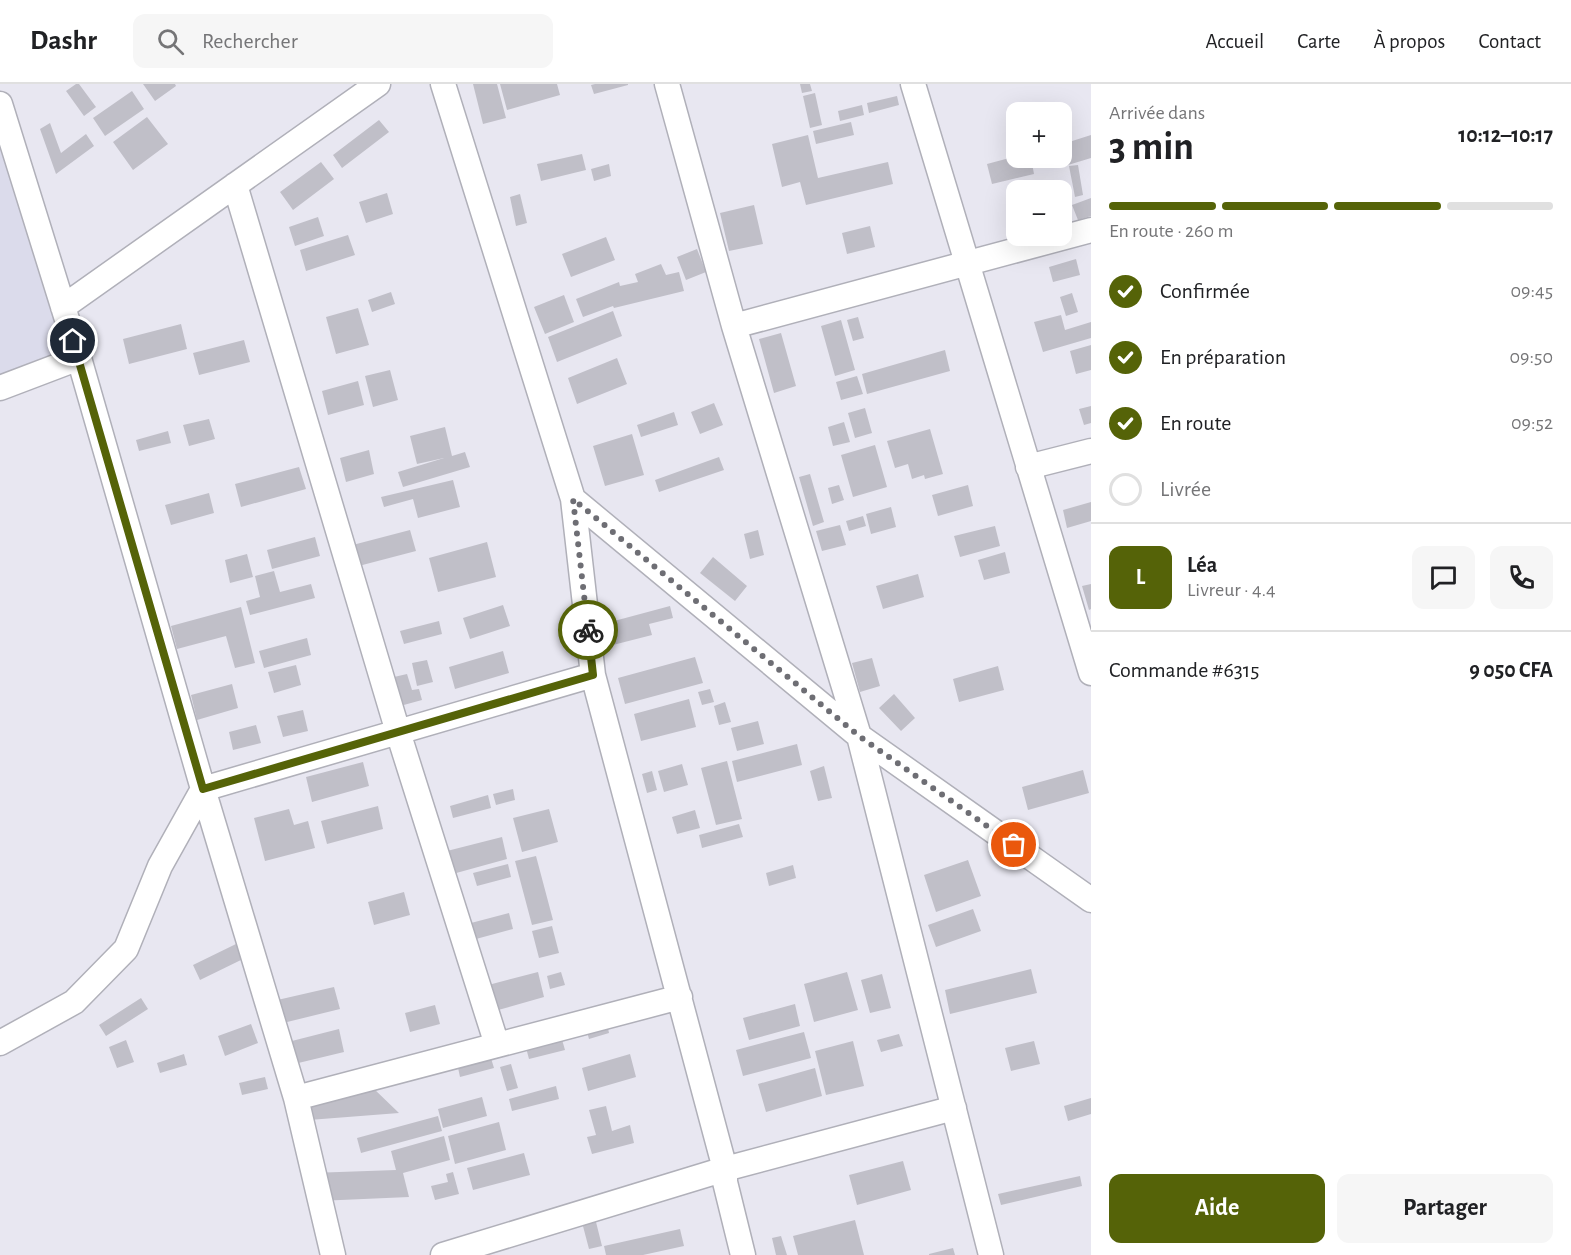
<!DOCTYPE html>
<html lang="fr">
<head>
<meta charset="utf-8">
<style>
  :root { --surface:#fff; --page:#f6f6f6; --text:#202124; --muted:#757577; --line:#e0e0e0; --accent:#556308 }
  body { margin:0; font-family:"Alegreya Sans",sans-serif; background:var(--page); color:var(--text); height:100vh; display:flex; flex-direction:column; font-size:22px; white-space:nowrap }
  * { box-sizing:border-box; margin:0 }
  p { font-size:20px; color:var(--muted) }
  .icon { flex:none; width:33px; height:33px; fill:none; stroke:currentColor; stroke-width:2; stroke-linecap:round; stroke-linejoin:round }
  .map { position:relative; flex:1; overflow:hidden }
  .panel { display:flex; flex-direction:column; background:var(--surface); width:480px }
  .panel>* { flex:none }
  .buttons { position:absolute; left:1006px; top:18px; display:grid; gap:12px }
  .buttons a { display:grid; place-items:center; width:66px; height:66px; border-radius:12px; background:var(--surface); box-shadow:0 6px 24px #0002; font-size:30px }
  .pin { position:absolute; display:grid; place-items:center; width:51px; height:51px; color:#fff; margin:-26px; border:3px solid #fff; border-radius:50%; box-shadow:0 2px 6px #0007 }
  .courier { position:absolute; display:grid; place-items:center; width:60px; height:60px; margin:-30px; border:4px solid #556308; border-radius:50%; background:#fff; color:#222; box-shadow:0 2px 8px #0007 }
  .headline em { font-style:normal; font-weight:700 }
  .headline div { display:flex; flex-direction:column-reverse }
  .headline { display:flex; align-items:center; justify-content:space-between; height:102px; padding:0 18px }
  h1 { font-size:39px; font-weight:700; line-height:45px }
  .bar { display:grid; grid-template-columns:repeat(4,1fr); gap:9px 6px; align-content:center; height:72px; padding:0 18px }
  .bar i { height:8px; border-radius:4px; background:var(--line) }
  .bar .current { background:var(--accent) }
  .bar p { grid-column:span 4 }
  .line { display:flex; align-items:center; gap:15px; padding:0 18px; border-top:2px solid var(--line) }
  .line div { flex:1 }
  .round { display:grid; place-items:center; flex:none; width:63px; height:63px; border-radius:12px; background:var(--page) }
  ol { padding:0 18px; list-style:none }
  li { display:flex; align-items:center; gap:18px; height:66px }
  li p { margin-inline-start:auto }
  li .icon { padding:6px; border-radius:50%; background:var(--accent); color:#fff; stroke-width:4 }
  li:last-child { color:var(--muted) }
  li i { width:33px; height:33px; border:3px solid var(--line); border-radius:50% }
  .cta { display:flex; gap:12px; margin-top:auto; padding:12px 18px }
  .cta a { flex:1; height:69px; border-radius:12px; background:var(--accent); color:#fff; font-size:24px; font-weight:700; line-height:69px; text-align:center }
  .cta a+a { background:var(--page); color:var(--text) }
  header { display:flex; align-items:center; gap:36px; box-sizing:border-box; height:84px; padding:0 30px; background:var(--surface); border-bottom:2px solid var(--line) }
  header strong { font-size:28px }
  nav { display:flex; gap:33px; margin-inline-start:auto; font-size:21px }
  .search { width:420px; height:54px; background:var(--page); display:flex; align-items:center; gap:15px; box-sizing:border-box; padding:0 21px; border-radius:12px; color:var(--muted); font-size:22px }
  main { display:flex; flex:1; min-height:0 }
  .map>svg:first-child { display:block }
  .built { fill:#dbdbeb }
  .building { fill:#c0bfc8 }
  .lines { fill:none; stroke-linecap:round; stroke-linejoin:round }
  .street-casing { stroke:#b0b0b9; stroke-width:27 }
  .street { stroke:#fff; stroke-width:24 }
  .done { stroke:#6e6e74; stroke-width:6; stroke-dasharray:0 10.8 }
  .route { stroke:#556308; stroke-width:8 }
</style>
</head>
<body>
<header>
<strong>Dashr</strong>
<div class="search"><svg class="icon" aria-label="search" viewBox="0 0 24 24"><circle cx="10" cy="10" r="6"/><path d="M15 15l6 6"/></svg>Rechercher</div>
<nav><a>Accueil</a><a>Carte</a><a>À propos</a><a>Contact</a></nav>
</header>
<main>
<div class="map">
<svg width="1091" height="1171" viewBox="0 0 1091 1171">
  <rect width="100%" height="100%" fill="#e8e7f1"/>
  <path class="built" d="M0,20L79,274L0,304Z"/>
  <path class="building" d="M76,0H79L96,23L84,32L66,7Z
    M143,0H175L176,2L155,17Z
    M473,0H497L506,34L483,40Z
    M500,0H557L560,11L507,26Z
    M595,0H628V1L594,10L591,1Z
    M800,0H810L812,7L802,9Z
    M132,7L144,25L105,52L93,34Z
    M815,9L822,41L810,44L803,12Z
    M897,12L899,21L869,29L867,19Z
    M862,21L864,31L840,37L838,27Z
    M147,33L168,60L133,86L113,58Z
    M379,36L389,48L342,84L333,71Z
    M851,38L854,51L816,60L813,47Z
    M50,39L61,69L86,50L94,62L56,90L40,45Z
    M808,51L818,94L888,78L893,100L806,121L800,98L782,103L772,60Z
    M1091,51V74L1068,81L1066,59Z
    M582,70L586,86L541,97L537,80Z
    M1017,72L1031,74L1034,90L992,100L987,80Z
    M321,78L334,95L293,126L280,108Z
    M609,80L611,92L594,97L591,85Z
    M1078,81L1083,111L1075,113L1069,82Z
    M387,109L393,130L366,139L359,118Z
    M520,110L527,139L516,142L510,113Z
    M1091,114V132L1078,136L1072,121Z
    M754,121L763,160L729,167L720,129Z
    M318,133L324,152L295,162L289,143Z
    M870,142L875,163L847,170L842,149Z
    M348,151L355,171L306,187L300,166Z
    M606,153L615,176L571,193L562,170Z
    M697,165L706,188L686,196L677,173Z
    M1076,175L1080,191L1053,198L1049,183Z
    M661,180L666,191L679,188L684,207L614,224L613,222L583,233L576,215L619,198L620,202L638,198L635,190Z
    M391,208L395,220L372,228L368,216Z
    M1072,209L1078,228L1066,232L1060,213Z
    M564,211L574,238L545,250L534,223Z
    M358,224L369,261L336,270L326,233Z
    M613,227L622,252L557,278L548,253Z
    M1061,231L1065,246L1091,238V254L1043,268L1034,238Z
    M858,233L864,254L853,257L847,236Z
    M841,236L855,286L835,292L821,242Z
    M181,240L187,265L129,280L123,255Z
    M781,249L796,302L774,309L759,255Z
    M244,256L250,278L199,291L193,269Z
    M1091,261V286L1076,290L1070,267Z
    M945,266L950,287L867,310L862,290Z
    M617,274L627,300L577,320L568,294Z
    M390,286L398,316L373,323L365,292Z
    M857,292L863,310L841,316L836,298Z
    M358,297L364,321L328,331L322,307Z
    M714,319L723,341L700,350L691,328Z
    M1091,322V339L1084,341L1079,325Z
    M865,324L872,349L855,354L848,329Z
    M674,328L678,341L641,353L637,341Z
    M209,335L215,355L189,362L183,341Z
    M844,338L850,358L833,362L828,343Z
    M445,343L452,372L465,368L470,383L403,403L398,388L444,374L417,380L410,352Z
    M930,345L943,390L925,395L924,391L912,395L908,380L895,384L887,357Z
    M168,347L171,359L139,367L136,356Z
    M632,350L644,391L605,402L593,362Z
    M875,361L887,403L853,413L841,371Z
    M369,366L374,390L346,398L340,374Z
    M719,373L724,386L659,408L655,396Z
    M299,383L306,405L241,423L235,400Z
    M810,390L824,438L813,442L799,393Z
    M453,396L460,423L418,434L413,415L384,423L381,413Z
    M839,401L844,416L832,420L828,404Z
    M968,401L973,422L938,432L932,411Z
    M209,409L214,429L171,441L165,421Z
    M1091,418V437L1067,444L1063,426Z
    M891,423L896,443L871,450L866,430Z
    M863,432L866,442L849,447L846,437Z
    M840,441L846,461L822,467L816,447Z
    M995,442L1000,462L960,473L954,452Z
    M410,446L416,467L351,484L345,463Z
    M758,446L764,471L750,475L744,450Z
    M315,453L320,472L272,485L267,466Z
    M487,458L496,493L438,508L429,474Z
    M1005,468L1010,489L984,496L978,476Z
    M247,470L253,493L230,499L225,476Z
    M713,473L747,502L735,517L700,489Z
    M274,487L280,508L311,500L315,514L250,531L246,517L260,513L255,492Z
    M918,490L924,513L883,525L876,502Z
    M1091,500V525L1089,526L1082,502Z
    M503,521L510,542L470,555L463,534Z
    M670,522L673,534L649,540L652,551L609,562L603,540Z
    M241,523L255,579L235,584L226,552L177,565L171,542Z
    M439,537L442,550L404,560L400,547Z
    M307,554L311,571L264,584L259,567Z
    M503,567L509,589L455,605L449,583Z
    M695,573L703,599L625,620L618,594Z
    M872,574L880,602L860,608L852,579Z
    M427,576L433,598L417,602L412,579Z
    M296,581L301,601L274,609L268,588Z
    M998,582L1004,606L959,618L953,595Z
    M407,590L412,606L419,605L422,616L389,625L381,596Z
    M232,600L238,624L197,636L191,611Z
    M710,605L714,618L702,621L698,608Z
    M894,610L915,634L901,647L879,624Z
    M689,615L696,643L641,657L634,630Z
    M725,618L731,638L719,641L714,622Z
    M303,626L308,647L283,653L277,632Z
    M758,637L764,660L737,667L731,644Z
    M256,641L261,659L233,666L229,648Z
    M797,660L802,681L737,698L732,677Z
    M727,677L742,735L716,741L701,684Z
    M363,678L369,702L312,718L306,693Z
    M682,680L688,701L664,708L658,687Z
    M824,682L832,714L818,717L810,687Z
    M1083,686L1089,709L1028,726L1022,703Z
    M652,687L657,706L647,709L642,690Z
    M513,705L515,716L496,721L493,710Z
    M488,711L491,724L453,734L450,722Z
    M378,722L383,745L327,760L321,737Z
    M289,725L294,741L308,737L315,764L265,777L254,734Z
    M549,725L558,758L522,768L513,734Z
    M695,726L700,744L677,750L672,733Z
    M739,740L743,753L702,764L699,751Z
    M502,753L507,775L449,791L443,768Z
    M536,772L553,836L532,841L515,777Z
    M968,776L981,812L936,828L924,791Z
    M508,780L511,793L477,802L473,789Z
    M793,781L796,794L769,802L766,789Z
    M404,808L410,831L374,841L368,818Z
    M973,825L981,847L936,863L928,841Z
    M509,829L513,845L476,855L471,839Z
    M552,842L559,869L539,874L532,847Z
    M236,860L243,875L200,896L193,881Z
    M1031,885L1037,909L950,930L945,906Z
    M538,888L544,913L484,930L477,904Z
    M561,888L565,901L550,905L547,892Z
    M847,888L858,926L814,938L804,900Z
    M882,890L891,924L870,929L861,896Z
    M334,903L340,925L279,940L273,917Z
    M141,914L148,925L106,952L99,941Z
    M795,920L800,942L749,956L743,934Z
    M435,921L440,940L410,948L405,929Z
    M607,939L609,949L589,955L586,944Z
    M251,940L258,959L225,972L218,952Z
    M339,945L344,968L290,981L284,959Z
    M804,948L811,974L743,992L736,966Z
    M899,950L903,962L881,968L877,956Z
    M561,952L565,966L529,975L525,960Z
    M126,956L134,978L117,984L109,963Z
    M853,957L864,1002L826,1011L815,967Z
    M1034,957L1040,980L1011,987L1005,964Z
    M184,970L187,981L160,989L157,979Z
    M630,970L636,993L588,1007L582,984Z
    M490,971L494,984L460,993L457,979Z
    M511,980L518,1004L507,1007L500,983Z
    M815,984L822,1012L766,1028L758,1000Z
    M265,993L268,1005L242,1011L239,999Z
    M556,1002L559,1015L512,1027L509,1015Z
    M372,1003L399,1029L296,1037L293,1025Z
    M482,1013L487,1032L443,1044L438,1025Z
    M1091,1014V1030L1068,1037L1064,1022Z
    M606,1022L612,1047L630,1041L634,1059L592,1070L587,1053L596,1051L589,1026Z
    M438,1032L442,1047L361,1069L357,1054Z
    M499,1038L506,1066L455,1080L448,1052Z
    M444,1052L450,1076L403,1089L409,1113L318,1117L311,1089L396,1086L391,1067Z
    M524,1069L530,1091L473,1106L467,1084Z
    M903,1077L911,1106L857,1121L849,1091Z
    M453,1088L459,1110L435,1116L431,1102L448,1098L446,1090Z
    M1080,1092L1082,1102L1001,1121L998,1110Z
    M579,1127L595,1134L602,1162L589,1165Z
    M855,1136L864,1171H798L793,1152Z
    M680,1145L684,1162L643,1171H606L604,1162Z
    M781,1152L787,1171H776L772,1154Z
    M953,1164L955,1171H929V1170Z"/>
  <g class="lines">
    <g class="street-casing">
      <path id="street" d="M443,0L573,415L593,591L725,1085V1098L743,1171
        M667,0L734,242L859,652L991,1171
        M913,0C974,196 1030,393 1091,589
        M0,20L79,274L203,705L296,1014L333,1171
        M235,101L398,648L497,961
        M63,223L378,0
        M734,242L1091,146
        M0,304L79,274
        M1028,383L1091,367
        M573,415L859,652L1091,816
        M0,959L74,918L126,865L160,782L203,705L593,591
        M296,1014L680,913
        M443,1171L725,1085L954,1024"/>
    </g>
    <use href="#street" class="street"/>
  </g>
  <g class="lines">
    <path class="done" d="M588,546L573,415L859,652L1014,761"/>
    <path class="route" d="M73,257L203,705L593,591L588,546"/>
  </g>
</svg>
<div class="buttons">
<a>+</a>
<a>−</a>
</div>
<div class="pin" style="left:1014px;top:761px;background:#ea580c"><svg class="icon" aria-label="bag" viewBox="0 0 24 24"><path d="M5 8h14l-1 12H6zM9 8a3 3 0 0 1 6 0"/></svg></div>
<div class="pin" style="left:73px;top:257px;background:#1f2937"><svg class="icon" aria-label="home" viewBox="0 0 24 24"><path d="M3 11l9-7 9 7M6 9v11h12V9"/></svg></div>
<div class="courier" style="left:588px;top:546px"><svg class="icon" aria-label="bike" viewBox="0 0 24 24"><circle cx="6" cy="16" r="4"/><circle cx="18" cy="16" r="4"/><path d="M6 16l4-8h5l3 8M10 8l3 8H6M13 5h3"/></svg></div>
</div>
<section class="panel">
<div class="headline"><div><h1>3 min</h1><p>Arrivée dans</p></div><em>10:12–10:17</em></div>
<div class="bar"><i class="current"></i><i class="current"></i><i class="current"></i><i></i><p>En route · 260 m</p></div>
<ol>
<li><svg class="icon" aria-label="check" viewBox="0 0 24 24"><path d="M5 12l5 5 9-10"/></svg>Confirmée<p>09:45</p></li>
<li><svg class="icon" aria-label="check" viewBox="0 0 24 24"><path d="M5 12l5 5 9-10"/></svg>En préparation<p>09:50</p></li>
<li><svg class="icon" aria-label="check" viewBox="0 0 24 24"><path d="M5 12l5 5 9-10"/></svg>En route<p>09:52</p></li>
<li><i></i>Livrée</li>
</ol>
<div class="line" style="height:108px"><b class="round" style="background:var(--accent);color:#fff">L</b><div><b>Léa</b><p>Livreur · 4.4</p></div><a class="round"><svg class="icon" aria-label="chat" viewBox="0 0 24 24"><path d="M4 5h16v11H9l-5 4z"/></svg></a><a class="round"><svg class="icon" aria-label="phone" viewBox="0 0 24 24"><path d="M5 4h4l2 5-3 2q2 4 5 5l2-3 5 2v4C11 20 4 13 5 4z"/></svg></a></div>
<div class="line" style="height:78px"><div>Commande #6315</div><b>9 050 CFA</b></div>
<div class="cta"><a>Aide</a><a>Partager</a></div>
</section>
</main>
</body>
</html>
